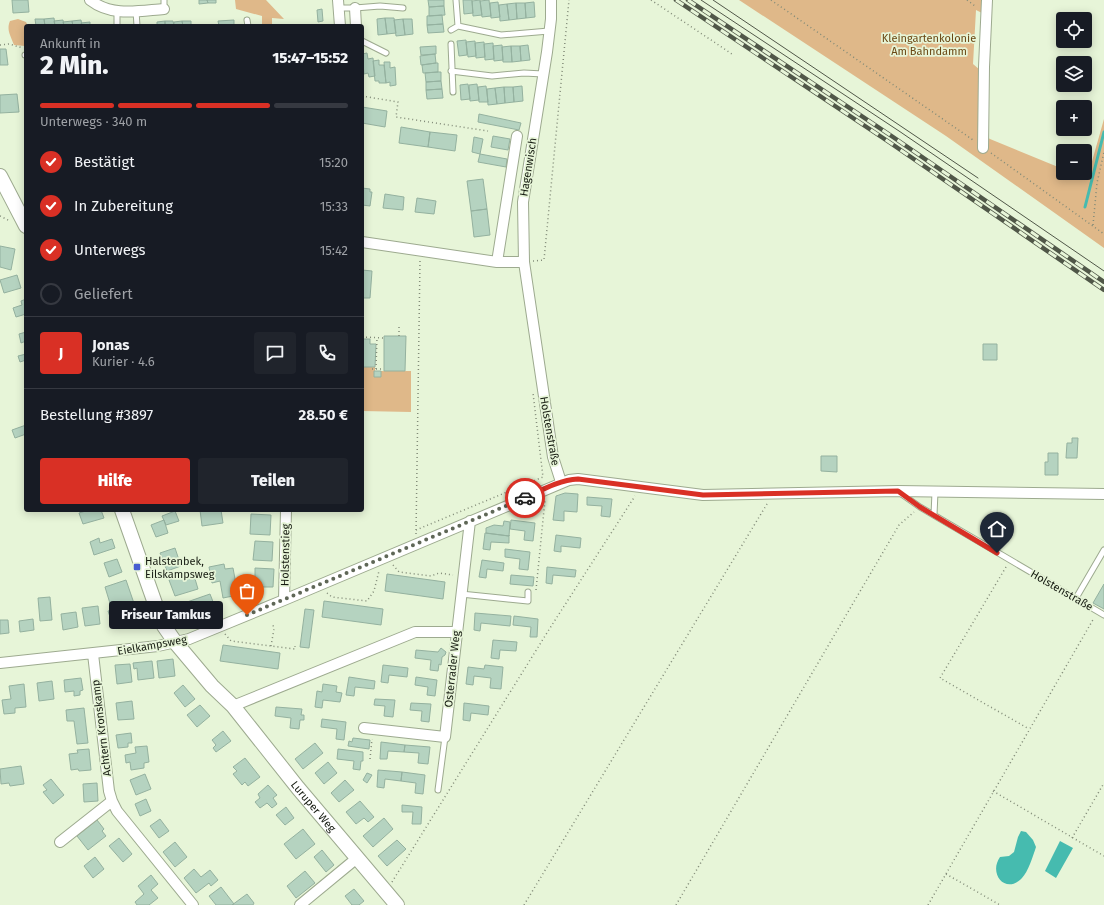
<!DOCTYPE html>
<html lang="de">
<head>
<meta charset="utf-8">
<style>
  :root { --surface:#171b24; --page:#20242c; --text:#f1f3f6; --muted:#9ea1a6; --line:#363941; --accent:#d93025 }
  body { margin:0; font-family:"Fira Sans",sans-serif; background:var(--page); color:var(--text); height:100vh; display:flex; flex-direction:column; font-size:15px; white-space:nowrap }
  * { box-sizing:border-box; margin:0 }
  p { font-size:13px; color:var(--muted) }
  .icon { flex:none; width:22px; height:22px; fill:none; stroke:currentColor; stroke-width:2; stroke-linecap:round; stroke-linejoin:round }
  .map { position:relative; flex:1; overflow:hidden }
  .sheet { position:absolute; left:24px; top:24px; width:340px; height:488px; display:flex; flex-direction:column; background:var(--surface); border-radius:4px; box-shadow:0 2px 10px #0003 }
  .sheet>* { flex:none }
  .buttons { position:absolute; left:1056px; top:12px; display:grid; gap:8px }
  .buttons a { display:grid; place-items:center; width:36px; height:36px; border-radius:4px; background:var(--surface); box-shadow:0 2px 10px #0003; font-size:20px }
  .pin { position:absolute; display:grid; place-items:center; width:34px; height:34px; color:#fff; margin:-41px -17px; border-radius:50% 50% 50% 0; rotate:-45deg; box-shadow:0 0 4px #0007 }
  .pin .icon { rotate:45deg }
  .courier { position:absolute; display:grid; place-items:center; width:40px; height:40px; margin:-20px; border:3px solid #d93025; border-radius:50%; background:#fff; color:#222; box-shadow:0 1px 5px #0007 }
  .bubble { position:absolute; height:28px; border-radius:4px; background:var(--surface); box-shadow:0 2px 10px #0003; font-size:13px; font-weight:800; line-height:28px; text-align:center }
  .head em { font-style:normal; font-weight:800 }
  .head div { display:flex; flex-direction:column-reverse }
  .head { display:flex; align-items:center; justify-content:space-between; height:68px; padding:0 16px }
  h1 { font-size:26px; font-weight:800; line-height:30px }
  .bar { display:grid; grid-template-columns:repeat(4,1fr); gap:6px 4px; align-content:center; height:48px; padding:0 16px }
  .bar i { height:5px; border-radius:3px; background:var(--line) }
  .bar .on { background:var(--accent) }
  .bar p { grid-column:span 4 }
  .line { display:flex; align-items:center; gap:10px; padding:0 16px; border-top:1px solid var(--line) }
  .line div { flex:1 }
  .round { display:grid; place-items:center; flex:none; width:42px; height:42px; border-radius:4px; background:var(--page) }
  ol { padding:0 16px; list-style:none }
  li { display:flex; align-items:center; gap:12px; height:44px }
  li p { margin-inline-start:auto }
  li .icon { padding:4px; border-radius:50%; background:var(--accent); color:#fff; stroke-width:4 }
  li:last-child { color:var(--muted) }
  li i { width:22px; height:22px; border:2px solid var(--line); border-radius:50% }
  .button { display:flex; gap:8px; margin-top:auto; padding:8px 16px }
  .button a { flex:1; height:46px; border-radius:4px; background:var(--accent); color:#fff; font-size:16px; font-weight:800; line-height:46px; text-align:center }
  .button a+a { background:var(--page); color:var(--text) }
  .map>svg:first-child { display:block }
  .green { fill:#dfb889 }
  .water { fill:#46bbaf }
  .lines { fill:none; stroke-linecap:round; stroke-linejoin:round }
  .stream { stroke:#46bbaf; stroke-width:3 }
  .building { fill:#b5d3c0; stroke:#94b19f }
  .lane-casing { stroke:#9daa8f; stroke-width:7 }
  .street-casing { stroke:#9daa8f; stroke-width:12 }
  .secondary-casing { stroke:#9daa8f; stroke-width:16 }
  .path { stroke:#828b78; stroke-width:1.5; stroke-dasharray:1 3; stroke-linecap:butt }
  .lane { stroke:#fff; stroke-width:5 }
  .street { stroke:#fff; stroke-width:10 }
  .secondary { stroke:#fff; stroke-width:14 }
  .tram { stroke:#505748; stroke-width:1 }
  .rail-casing { stroke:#505748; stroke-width:4.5 }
  .rail { stroke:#e7f5d8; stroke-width:3; stroke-dasharray:9; stroke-linecap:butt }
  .done { stroke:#5f6757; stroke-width:4; stroke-dasharray:0 7.2 }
  .route { stroke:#d93025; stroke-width:5 }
  .poi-dot { fill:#475dd1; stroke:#e7f5d8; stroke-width:1.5 }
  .labels { text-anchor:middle; stroke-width:3.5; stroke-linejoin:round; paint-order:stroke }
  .park-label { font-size:11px; fill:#6a4713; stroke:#e7f5d8 }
  .street-label { font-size:11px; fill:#161b11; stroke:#e7f5d8 }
  .poi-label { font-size:11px; fill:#161b11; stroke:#e7f5d8; text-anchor:start }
</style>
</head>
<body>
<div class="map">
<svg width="1104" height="905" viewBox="0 0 1104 905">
  <rect width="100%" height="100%" fill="#e7f5d8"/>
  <path class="green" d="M235,0H266L284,19L272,18V26H262V16L236,9Z
    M739,0H982V13L976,10L973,64L980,70L979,132L990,139L1063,169V173H1073L1087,179L1104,119V248L946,136Z
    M18,19L26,22L28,26H26L25,46L14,45C11,36 6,30 10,21Z
    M362,367H375V371H411V412L362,411Z"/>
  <path class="water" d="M1021,831L1026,832L1033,840L1036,847C1033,856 1028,872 1022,878C1006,895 988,874 1000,857L1009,856L1014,852L1018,837Z
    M1060,841L1073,848L1056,878L1045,871Z"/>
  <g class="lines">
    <path class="stream" d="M1085,207L1104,132"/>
  </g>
  <path class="building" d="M12,0H28L29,12L13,13Z
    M199,0H207L208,3L199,4Z
    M207,0H216V3H208Z
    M428,0H444V6L429,7Z
    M463,0H472L473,13L464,14Z
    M480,0L482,15L473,16L472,1Z
    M489,0L491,16L482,17L480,1Z
    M498,2L500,17L491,18L490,3Z
    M534,2L535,17L526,18L525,3Z
    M516,3H525L526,18L517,19Z
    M516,3L517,19L509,20L507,4Z
    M507,4L509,20L500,21L499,5Z
    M444,6L445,15L429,16V7Z
    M322,9L323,21L318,22L317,10Z
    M442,15L443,24L427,25V16Z
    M54,18L55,26H45L44,19Z
    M385,18L387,34L378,35L377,19Z
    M385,18H394L396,33L387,34Z
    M35,19H44L45,26H36Z
    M403,19L405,35L396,36L394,20Z
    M403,19H412L413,34L405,35Z
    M63,20L64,26H55L54,21Z
    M81,20L82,26H73L72,21Z
    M234,20V26H219L218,21Z
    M72,21L73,26H64L63,22Z
    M165,21V26H157V22Z
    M165,21H173L174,26H165Z
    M182,21H191V26H183Z
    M182,21L183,26H174V22Z
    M90,22V26H82L81,23Z
    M443,24L444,32L428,33L427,25Z
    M466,40L467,55L459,56L457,41Z
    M475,41L476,56L468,57L466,42Z
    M484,42L485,57L476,58L475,43Z
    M493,43L494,59L485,60L484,44Z
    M502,45L503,60L494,61L493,46Z
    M528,45L530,60L521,61L520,46Z
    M436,46V54L421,55L420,47Z
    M511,46H520L521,61L512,62Z
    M511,46L512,62H503L502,47Z
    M0,49H6L8,65H0Z
    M367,53L368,59L373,58L375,76L369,77L368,73L364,74L362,54Z
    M435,54L436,63L421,65L420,56Z
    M379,60V65H384L386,83H379V81H375L373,61Z
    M384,62H390V68L395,67L396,85L390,86V82L386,83Z
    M436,63H438V72L423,73L422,65Z
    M438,72H441V81L426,82L425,73Z
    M441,81L442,89L426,90V82Z
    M468,84L470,99L461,100L460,85Z
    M477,84L479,100L470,101L469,85Z
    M486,86L488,102H479L478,87Z
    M522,86L523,101L514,102L513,87Z
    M504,87H513L514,102L505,103Z
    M504,87L505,103L497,104L495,88Z
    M495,88L497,104L488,105L487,89Z
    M442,89L443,98L427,99L426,90Z
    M17,94L19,112L0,113V95Z
    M362,107L387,111L385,127L362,123Z
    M479,114L521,123L519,130L478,122Z
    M401,127L430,132L428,147L399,143Z
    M430,132L457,135L455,151L428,147Z
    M493,136L510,139L508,150L491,147Z
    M474,137L483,139L480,154L472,152Z
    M480,154L507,159L506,167L478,162Z
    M483,179L487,209L471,211L467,181Z
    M362,188L370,189V192H372L370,206L362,205Z
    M385,194L404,197L403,210L383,208Z
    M417,198L436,201L434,214L415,212Z
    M487,209L490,235L474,237L471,211Z
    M0,246L15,249L11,270L0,267Z
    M362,270L372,271L370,298H362Z
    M17,275L21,288L4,293L0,280Z
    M26,299V314L16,317L13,308L22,305L21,301Z
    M26,332V341L21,343L19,334Z
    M384,336H406L405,371H384Z
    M362,339H370V344H376L375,367H362Z
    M983,344H997V360H983Z
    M26,354V360L20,362L18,356Z
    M374,371H381V377H374Z
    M26,425V434L15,438L12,430Z
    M1072,438H1078L1077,458H1066L1067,443H1072Z
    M1048,453H1058V475H1045V462H1048Z
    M821,456H837V472L821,471Z
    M565,493L578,494L577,512L564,511V521L553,520L556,496Z
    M587,497L612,499L610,517L601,516L602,506L587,505Z
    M89,510H101L104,518L83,524L79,513Z
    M200,510H221L223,523L202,526Z
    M175,511L179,521L166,525L162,516Z
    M251,514L271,515L270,535L250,534Z
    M164,520L168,533L156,537L151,525Z
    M511,520L535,523L533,541L524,540L525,531L510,529Z
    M504,521L510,522L509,536L486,533V528L494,525L503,526Z
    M485,533L509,536V535V543L491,542L490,550L483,549Z
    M556,535L581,538L580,548L561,546V552L554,551Z
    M99,538L100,543L112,539L115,548L94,555L90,542Z
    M255,541L273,542L272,561L253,560Z
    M175,548L181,566L167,571L160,553Z
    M505,549L530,552L528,570L519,569L520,559L505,557Z
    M117,559L122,572L109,577L104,563Z
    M482,560L504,563L503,571L487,569L486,578L479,577Z
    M224,564L225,569L233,568L238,595L223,598L220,581L212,583L209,567Z
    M547,567L576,570L575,577L553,575L552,584L546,583Z
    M255,568L274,569L273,587H255Z
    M193,572L198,589L175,596L169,580Z
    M387,574L445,582L443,599L385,591Z
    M511,575L534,577L533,586L510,584Z
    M126,580L138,615L112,623L108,611L112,610L105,587Z
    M1104,584V609L1093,603Z
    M210,594L217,612L198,619L196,611L191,613L187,602Z
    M50,597L52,620L40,621L38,598Z
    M324,601L383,609L381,625L322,617Z
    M98,606L100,624L85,626L82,608Z
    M305,609L314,610L309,648L300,647Z
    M76,612L78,627L63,630L61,614Z
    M475,613L511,616L510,626L481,623L480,631L474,630Z
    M514,616L538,619L537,637H530L531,627L513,625Z
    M33,619L34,630L20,632L19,621Z
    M0,620H8L9,633L0,634Z
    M493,640L517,642L516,651L500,650L499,659L491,658Z
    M223,645L280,653L278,669L220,661Z
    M441,648L446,652L445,655L442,657L441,665L439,664L438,671L430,670L431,660L415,658L416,650L438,652Z
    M173,659L175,676L159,678L157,661Z
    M152,661L154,678L138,680L137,668L134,669L133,663Z
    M130,664L132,682L117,684L115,665Z
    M383,665L408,668L407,677L389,675L388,683L381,682Z
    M485,665L503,667L501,689L490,688L491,678L474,676L473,685L466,684L468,667L484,669Z
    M349,677L375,681L374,689L355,687L354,696L346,695Z
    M416,677L437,680L435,696L427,695L428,687L415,685Z
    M81,678L83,690L80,691V695L74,696V691L65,692L64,680Z
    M52,681L54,699L39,701L37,683Z
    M24,684L26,707L15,708V713L4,714L2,700L11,699L9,686Z
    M323,684L337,686L336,692L342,693L340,702L323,700L322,708L315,707L317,691L322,692Z
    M183,685L195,699L185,707L174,693Z
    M375,699L395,700L393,717L384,716L385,706L374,705Z
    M132,701L134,719L118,720L116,703Z
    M411,703L431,704L429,722L421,721L422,711L410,710Z
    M464,703L489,706L488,715L471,713L470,721L463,720Z
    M200,705L210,716L197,727L187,715Z
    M276,707L302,709L301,715H304V720H300L299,729L290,728L291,718L275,716Z
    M84,708L88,743L77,744L74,721H67L66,710Z
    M322,719L346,722L344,740L336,739L337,729L321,727Z
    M223,731L231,741L216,752L213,748L216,745L212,740Z
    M131,733L132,743H128V747L118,748L116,735Z
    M353,738L370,740L369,749L348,746L349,741L352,742Z
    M381,742L405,745L404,752L388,751L387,759H380Z
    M315,743L323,753L303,769L295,759Z
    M405,745L430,747L428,764L418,763L419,753L404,752Z
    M147,746L149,762L144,763V768L131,770L130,762L126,763L125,755L136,753L135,747Z
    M89,749L91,770L79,771L78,769L71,770L69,754L78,753L77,750Z
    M338,749L363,752V761H361L360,770L353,769L354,761L337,759Z
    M245,758L260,777L248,786L245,782L242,785L233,774L237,771L233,767Z
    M328,762L337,773L324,784L315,773Z
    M21,766L24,784L10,786L9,783L1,784L0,769Z
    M378,770L402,772L401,781L385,779L384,788L377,787Z
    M402,772L425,775L423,794L415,793L416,783L401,781Z
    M367,773L372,775L367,783L363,780Z
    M145,774L151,789L136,795L130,780Z
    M51,779L64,795L53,804L43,792L47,790L43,785Z
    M345,780L354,790L339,802L331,793Z
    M97,783L98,801L84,802L83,784Z
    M268,785L277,795L273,798L277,804L272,808L267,803L260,808L255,802L260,798L258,794Z
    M146,799L151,811L140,816L135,804Z
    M360,801L374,817L368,822L364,818L356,824L346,812Z
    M402,805L422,807L421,824H412L413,812H402Z
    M286,807L294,818L285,825L276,815Z
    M384,818L393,829L373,847L363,836Z
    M160,819L169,831L159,838L150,826Z
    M97,820L104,829L102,831L106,836L88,850L77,836Z
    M303,829L315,844L296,859L284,844Z
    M119,838L132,854L123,862L109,846Z
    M397,840L406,849L387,866L378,856Z
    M175,842L187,857L175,867L163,852Z
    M322,850L334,865L326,872L314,857Z
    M95,857L104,869L93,878L84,866Z
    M194,869L201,877L210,870L218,880L211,886L209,883L196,893L184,878Z
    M305,871L315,883L296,898L287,886Z
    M151,875L158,884L151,890L158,898L149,905H137L135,902L144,894L138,886Z
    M221,887L234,904L232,905H216L209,896Z
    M354,889L364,901L359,905H352L345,896Z
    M247,894L254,903L253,905H232Z"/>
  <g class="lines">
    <g class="lane-casing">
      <path id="lane" d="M164,0V9
        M338,8H355L380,6L403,8
        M136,11L137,26
        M117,12V26
        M247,20L248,26
        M458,26L501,35L549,31
        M451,30L458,26L456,0
        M362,41L386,53
        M451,44L453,92
        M25,55H26
        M451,71L492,76L524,73L543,74
        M900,493L920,507L1104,615
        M934,515L935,492
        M461,594L528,601V592
        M1076,598L1104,550
        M438,790L445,737"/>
    </g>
    <g class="street-casing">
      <path id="street" d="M90,0C112,17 138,11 164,9
        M338,0L340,26
        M551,0V19L547,52L523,202L524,262L553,457L561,482
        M355,8L356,26
        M983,148L984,67L987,0
        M362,242L497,262H524
        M497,262L517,136
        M284,600L286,510
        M93,654L109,791L112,801L117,811L193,905
        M0,663L158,646L189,639L284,600L569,480L578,479L703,495L898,491L1104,494
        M233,706L415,632H456
        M364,728L445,737L470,521
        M60,842L112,801
        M300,905L357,858"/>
    </g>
    <g class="secondary-casing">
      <g id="secondary">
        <path d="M0,176L26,226"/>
        <path id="s1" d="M122,510L157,609L164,626L175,642L212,686L233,706L298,788L397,905"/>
      </g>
    </g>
    <path class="path" d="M651,0L732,54
      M771,0L973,140
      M967,0L975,6H977
      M0,45L9,44L23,48
      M362,96L398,102L396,117L488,131
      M991,153L1104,234
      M0,216L10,221
      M1093,225L1097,183L1104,152
      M533,261L544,260L569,0
      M399,336V325
      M362,337L384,338
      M372,369H384
      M376,369L377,337
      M416,530L543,477L533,393
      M416,534L420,260
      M393,565L399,572L431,576L439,573L453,575
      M1006,567L940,678L1029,729
      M536,590L545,500
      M327,593L332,597L367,601L374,591L379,571
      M225,634L231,641L295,649V646
      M271,646L274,629L273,625
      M370,759L372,739
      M993,791L1104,856
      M1072,838L1104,783
      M946,874L1000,905
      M392,882L550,628L635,496
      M524,905L767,504
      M676,905L899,525L914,512
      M928,905L1094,618"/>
    <use href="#lane" class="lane"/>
    <use href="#street" class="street"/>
    <use href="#secondary" class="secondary"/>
    <path class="tram" d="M701,0L899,131L1104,271
      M713,0L978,178"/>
    <g class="rail-casing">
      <path id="rail" d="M676,0L889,142L1104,290
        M688,0L893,137L1104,282"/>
    </g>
    <use href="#rail" class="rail"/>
  </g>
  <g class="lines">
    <path class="done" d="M247,615L525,498"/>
    <path class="route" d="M525,498C542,490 559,480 578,479L703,495L898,491L920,507L997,553"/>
  </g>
  <rect class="poi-dot" x="133" y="563" width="8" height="8" rx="2"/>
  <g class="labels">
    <g class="park-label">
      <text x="929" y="42">Kleingartenkolonie<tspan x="929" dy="13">Am Bahndamm</tspan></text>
    </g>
    <g class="street-label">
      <text transform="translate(528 167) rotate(-81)" y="4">Hagenwisch</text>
      <text transform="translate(550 431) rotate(80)" y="4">Holstenstraße</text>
      <text transform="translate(285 555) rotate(-89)" y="4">Holstenstieg</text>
      <text transform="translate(1062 590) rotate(30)" y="4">Holstenstraße</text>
      <text transform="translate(152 645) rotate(-10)" y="4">Eielkampsweg</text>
      <text transform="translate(452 669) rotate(-84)" y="4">Osterrader Weg</text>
      <text transform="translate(101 728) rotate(-97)" y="4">Achtern Kronskamp</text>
      <text dy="4" stroke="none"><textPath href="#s1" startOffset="358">Luruper Weg</textPath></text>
    </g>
    <g class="poi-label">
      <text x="145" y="565">Halstenbek,<tspan x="145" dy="13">Eilskampsweg</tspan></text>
    </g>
  </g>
</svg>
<div class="buttons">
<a><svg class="icon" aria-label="locate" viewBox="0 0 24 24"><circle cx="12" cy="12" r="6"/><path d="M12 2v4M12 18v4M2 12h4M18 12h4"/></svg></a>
<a><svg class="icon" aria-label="layers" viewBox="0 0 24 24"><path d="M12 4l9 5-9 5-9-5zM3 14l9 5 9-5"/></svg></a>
<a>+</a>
<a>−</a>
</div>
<div class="pin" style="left:247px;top:615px;background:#ea580c"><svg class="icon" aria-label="bag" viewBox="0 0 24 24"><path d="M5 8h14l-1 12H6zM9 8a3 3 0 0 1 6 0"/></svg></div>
<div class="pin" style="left:997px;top:553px;background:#1f2937"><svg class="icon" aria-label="home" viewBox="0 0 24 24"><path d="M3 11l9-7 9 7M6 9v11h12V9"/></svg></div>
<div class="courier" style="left:525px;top:498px"><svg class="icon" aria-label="car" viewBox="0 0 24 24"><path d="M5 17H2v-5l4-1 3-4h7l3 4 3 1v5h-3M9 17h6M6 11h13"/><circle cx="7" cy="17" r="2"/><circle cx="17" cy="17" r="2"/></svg></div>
<div class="bubble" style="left:109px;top:601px;width:114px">Friseur Tamkus</div>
<section class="sheet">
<div class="head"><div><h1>2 Min.</h1><p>Ankunft in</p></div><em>15:47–15:52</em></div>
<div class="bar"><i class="on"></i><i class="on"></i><i class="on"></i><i></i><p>Unterwegs · 340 m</p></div>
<ol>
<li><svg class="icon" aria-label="check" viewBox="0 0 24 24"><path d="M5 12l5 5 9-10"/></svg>Bestätigt<p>15:20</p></li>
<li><svg class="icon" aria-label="check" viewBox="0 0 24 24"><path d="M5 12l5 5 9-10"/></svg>In Zubereitung<p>15:33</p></li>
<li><svg class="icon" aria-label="check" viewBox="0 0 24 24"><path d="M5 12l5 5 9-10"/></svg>Unterwegs<p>15:42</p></li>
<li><i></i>Geliefert</li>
</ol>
<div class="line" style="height:72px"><b class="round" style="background:var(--accent);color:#fff">J</b><div><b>Jonas</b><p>Kurier · 4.6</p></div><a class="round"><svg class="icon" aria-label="chat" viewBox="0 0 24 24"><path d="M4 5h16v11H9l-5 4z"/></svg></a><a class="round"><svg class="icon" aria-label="phone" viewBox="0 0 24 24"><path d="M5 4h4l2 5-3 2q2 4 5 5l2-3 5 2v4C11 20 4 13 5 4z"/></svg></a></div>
<div class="line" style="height:52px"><div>Bestellung #3897</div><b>28.50 €</b></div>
<div class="button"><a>Hilfe</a><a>Teilen</a></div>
</section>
</div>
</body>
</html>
